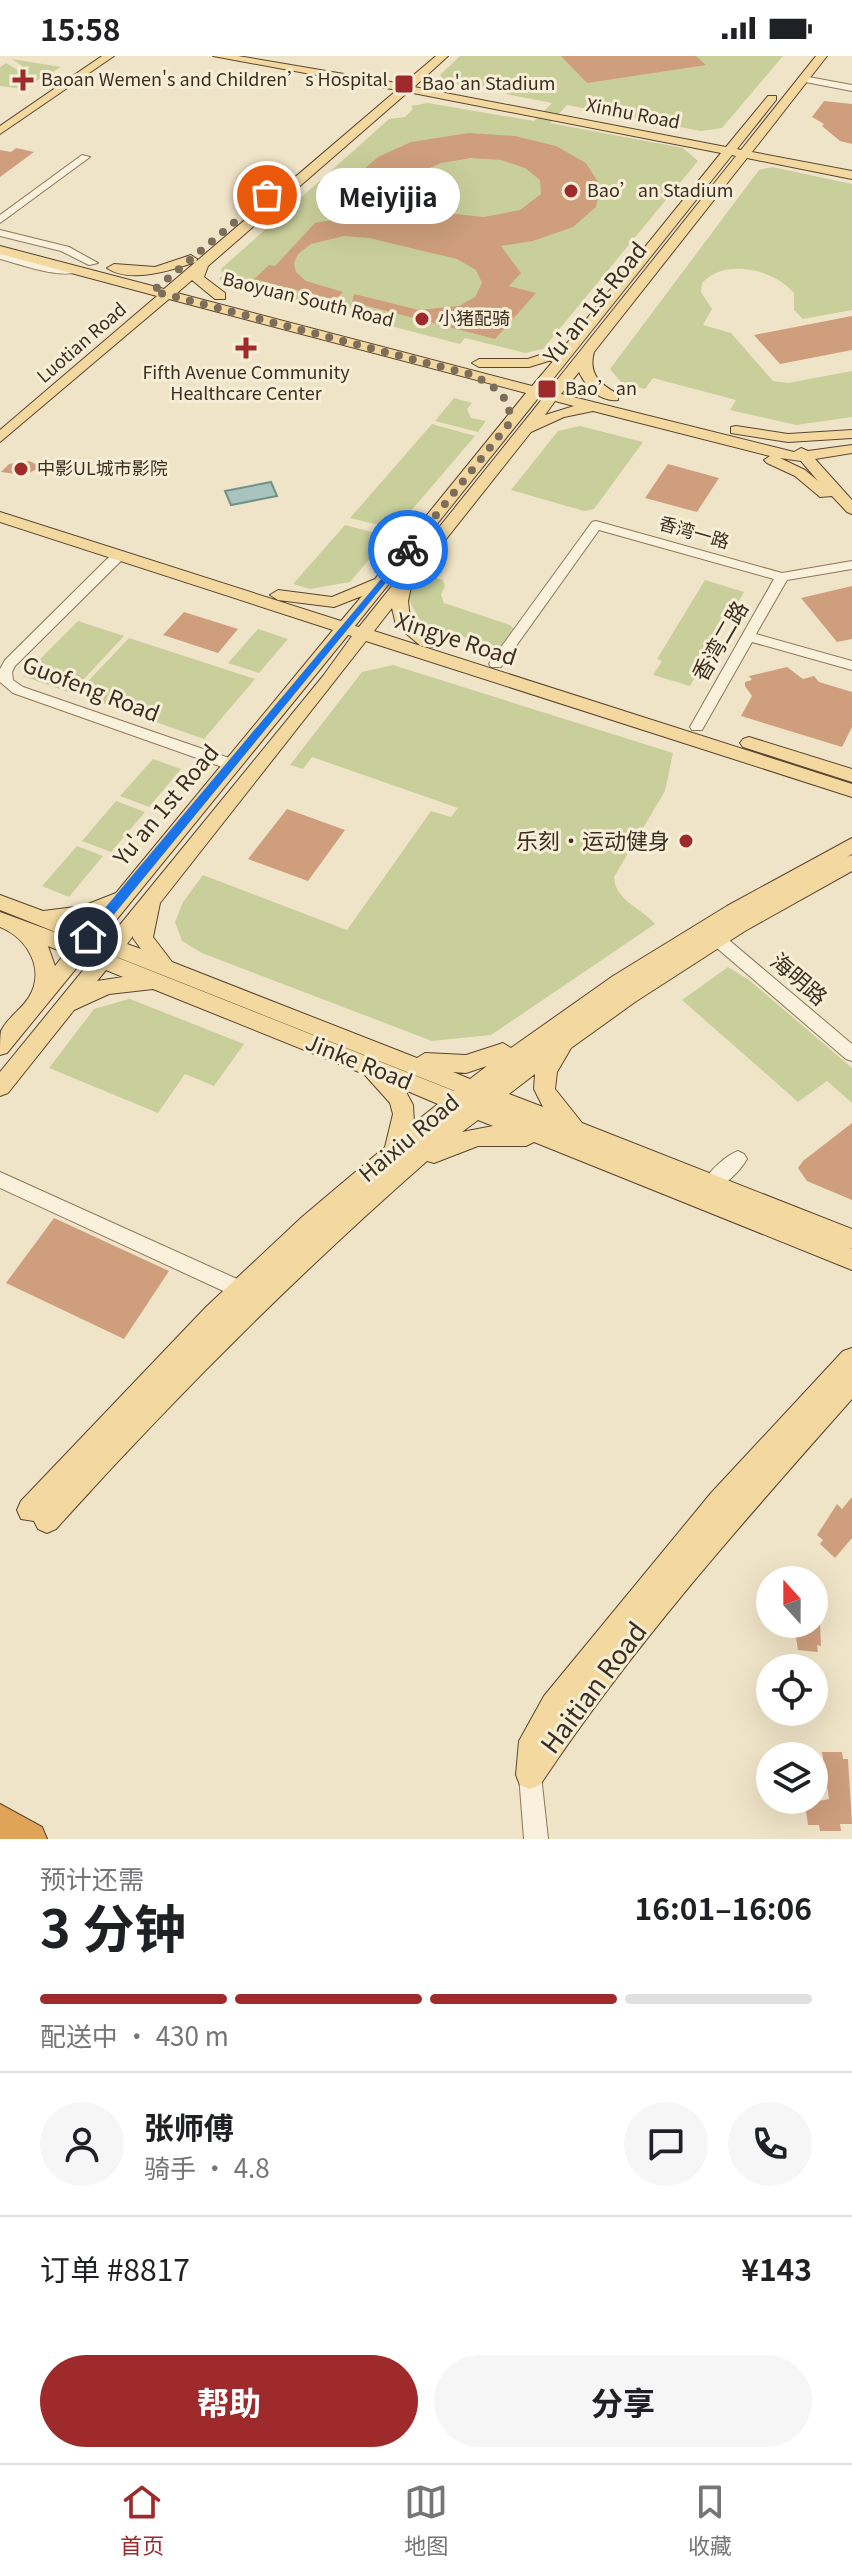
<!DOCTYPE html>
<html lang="zh">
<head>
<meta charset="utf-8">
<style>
  :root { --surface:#fff; --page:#f6f6f6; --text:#202124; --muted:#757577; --line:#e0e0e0; --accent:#9e2a2b }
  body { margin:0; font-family:Georgia,"Noto Sans SC",serif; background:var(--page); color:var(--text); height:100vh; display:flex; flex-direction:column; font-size:30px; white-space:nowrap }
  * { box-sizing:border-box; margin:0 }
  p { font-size:26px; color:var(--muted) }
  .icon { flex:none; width:44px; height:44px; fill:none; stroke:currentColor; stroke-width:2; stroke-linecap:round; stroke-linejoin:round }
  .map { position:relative; height:1783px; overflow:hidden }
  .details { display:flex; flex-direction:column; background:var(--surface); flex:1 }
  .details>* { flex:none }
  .needle { width:52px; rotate:339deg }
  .buttons { position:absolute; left:756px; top:1510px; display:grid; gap:16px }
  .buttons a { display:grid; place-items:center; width:72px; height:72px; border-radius:50%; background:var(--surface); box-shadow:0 8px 32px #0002; font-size:40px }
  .pin { position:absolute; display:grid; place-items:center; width:68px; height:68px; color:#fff; margin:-34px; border:4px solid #fff; border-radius:50%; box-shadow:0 2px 8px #0007 }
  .courier { position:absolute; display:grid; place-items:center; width:80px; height:80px; margin:-40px; border:6px solid #1a73e8; border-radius:50%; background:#fff; color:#222; box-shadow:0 2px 10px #0007 }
  .bubble { position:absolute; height:56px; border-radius:28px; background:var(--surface); box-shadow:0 8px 32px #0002; font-size:26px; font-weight:700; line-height:56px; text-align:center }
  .head em { font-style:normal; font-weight:700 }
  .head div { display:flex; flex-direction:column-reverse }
  .head { display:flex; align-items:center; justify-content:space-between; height:136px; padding:0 40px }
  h1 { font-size:52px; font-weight:700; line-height:60px }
  .bar { display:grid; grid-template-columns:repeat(4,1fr); gap:12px 8px; align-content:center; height:96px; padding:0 40px }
  .bar i { height:10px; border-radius:6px; background:var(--line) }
  .bar .current { background:var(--accent) }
  .bar p { grid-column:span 4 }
  .line { display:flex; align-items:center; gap:20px; padding:0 40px; border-top:2px solid var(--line) }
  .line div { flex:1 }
  .round { display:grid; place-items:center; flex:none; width:84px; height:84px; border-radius:42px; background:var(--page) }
  .primary-button { display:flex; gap:16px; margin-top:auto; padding:16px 40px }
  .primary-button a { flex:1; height:92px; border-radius:48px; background:var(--accent); color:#fff; font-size:32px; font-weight:700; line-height:92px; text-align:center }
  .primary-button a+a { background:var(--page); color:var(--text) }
  .status { display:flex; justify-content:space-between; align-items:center; height:56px; padding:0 40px; background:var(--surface); direction:ltr }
  .status svg { height:22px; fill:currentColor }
  .tab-bar { display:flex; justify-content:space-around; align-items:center; height:112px; border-top:2px solid var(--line); background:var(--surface); font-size:22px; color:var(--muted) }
  .tab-bar a { display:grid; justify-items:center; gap:4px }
  .tab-bar .current { color:var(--accent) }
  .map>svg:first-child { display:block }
  .green { fill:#c9cf9b }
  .water { fill:#a9c4bc; stroke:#6f938a; stroke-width:2 }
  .building { fill:#cf9f7d; fill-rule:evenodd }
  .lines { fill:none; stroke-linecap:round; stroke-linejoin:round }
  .minor-casing { stroke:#8d765c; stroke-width:2 }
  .major-casing { stroke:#5b4430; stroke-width:2 }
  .highway-casing { stroke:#5b4430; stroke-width:2 }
  .minor { fill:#faf1dc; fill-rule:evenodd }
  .major { fill:#f3d9a0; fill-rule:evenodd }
  .highway { fill:#e0a458; fill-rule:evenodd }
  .route { fill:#1a73e8 }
  .done { stroke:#7c6e5b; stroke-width:8; stroke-dasharray:0 14.4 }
  .poi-dot { fill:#9e2a2b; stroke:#f7eed8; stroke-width:3 }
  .labels { text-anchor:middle; stroke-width:6; stroke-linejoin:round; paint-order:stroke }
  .far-poi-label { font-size:18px; fill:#3d2e20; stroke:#f7eed8; text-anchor:start }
  .far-street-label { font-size:18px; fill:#3d2e20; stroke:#f7eed8 }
  .street-label { font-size:22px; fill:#3d2e20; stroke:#f7eed8 }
  .poi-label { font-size:22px; fill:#3d2e20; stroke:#f7eed8; text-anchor:end }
  .near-street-label { font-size:26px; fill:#3d2e20; stroke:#f7eed8 }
</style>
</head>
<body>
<div class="status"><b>15:58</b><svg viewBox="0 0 49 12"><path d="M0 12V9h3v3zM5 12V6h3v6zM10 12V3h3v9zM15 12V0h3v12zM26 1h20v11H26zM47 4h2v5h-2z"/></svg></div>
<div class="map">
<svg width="852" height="1783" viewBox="0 0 852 1783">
  <rect width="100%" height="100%" fill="#f0e4c8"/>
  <path class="green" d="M460,0H783L722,72L701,75L567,49L550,67L683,92L698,105L543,293L525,297L465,282L460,288L375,266L362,255L340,250L320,252L221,225L219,222L224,219L221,213L389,63L405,61L413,53L411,50L428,47L534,65L552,47L506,38L509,34L490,30L486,33L445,26L440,19Z
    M12,3L61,11L22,33L0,30V11L6,7L18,14L22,10Z
    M772,111L852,128V254L803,263L794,254V237C774,213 725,202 702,227L701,236L712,253L703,269L731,277L773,325L788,327L852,315V361L796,369L730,354L736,344L653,322L645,333L621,326L610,313L759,114Z
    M454,342L472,347L467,353L471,362L486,365L478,376L435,365Z
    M432,368L475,380L399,469L387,471L350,462Z
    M580,370L643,386L594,453L584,455L511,434L558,375Z
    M345,469L380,478L385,485L350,526L310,533L293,528Z
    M426,520L443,524L445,530L441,539L444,547L510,569L515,574L503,589L495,591L422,568L406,539L419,522Z
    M705,524L744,536L690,630L653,619L662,605L657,603Z
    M78,565L124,580L71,637L23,620Z
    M258,573L288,583L259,617L228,607Z
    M129,582L255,623L204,683L76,638Z
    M393,609L673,697L665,735L614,821C615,845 642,852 655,868L491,979L432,985L202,897L182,885L175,866L183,846L203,819L347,874L431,755L451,761L458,752L312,701L303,713L290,709L362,616Z
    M153,703L181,713L149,751L120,740Z
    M116,745L145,756L111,796L82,785Z
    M77,790L103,800L69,841L42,830Z
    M728,911L749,924L852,1012V1047L827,1025L798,1046L682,944Z
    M129,943H130L244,988L214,1030L185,1018L158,1057L49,1012L94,953Z"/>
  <path class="water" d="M271,426L277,440L231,449L225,435Z"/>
  <path class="building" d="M561,0H696L706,9L587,27Z
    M824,45L852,48V88L840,85L822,70L824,68L812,61Z
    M469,77L515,80L556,90L586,107L600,129L596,151L573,171L533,185L501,190L521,217L509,230L536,237L495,283L352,246L354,238L419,254L459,250L475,241L482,227L476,214L457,203L369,182L344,180L311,188L298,198L294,207L296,216L306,225L343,236L335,244L254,223L269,209L275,210L315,167L366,158L358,143L356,128L363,114L378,101L411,86ZM471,102L501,104L525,112L540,124L541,138L520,154L484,161L446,157L426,149L415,138L414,126L423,115L441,107Z
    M16,92L34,96L0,121V94L11,96Z
    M852,260V294L780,308L754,279Z
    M29,405L42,411L24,419L1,416L9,408Z
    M668,408L719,422L697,456L645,442Z
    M852,530V583L837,586L801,542Z
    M184,556L238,573L218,597L163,579Z
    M787,611L803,623L814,620L819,626L852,636V671L842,691L741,660L752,640L745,630V626L752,624L749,620Z
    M287,753L345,774L308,825L248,803Z
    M852,1067V1144L807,1125L798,1112L803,1105Z
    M54,1162L169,1215L124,1283L6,1227Z
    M852,1441V1482L835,1502L820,1488L823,1484L817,1479L837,1448L842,1453Z
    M794,1568H820L821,1590L817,1589L818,1596L798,1594Z
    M822,1696H842L843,1703H848L852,1768H840L841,1775H820L819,1769H808L805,1748L829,1743Z"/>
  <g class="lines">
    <g class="minor-casing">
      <path id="minor" d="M803,20L852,29V35L800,25L799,23Z
        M82,99L90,101L0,167V159Z
        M0,174L69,191L98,207L89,209L61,195L0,180Z
        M0,197L51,210L77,211L82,214C64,225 20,208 0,203Z
        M596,465L782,517L852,505V513L787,524L756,578L852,605V614L752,586L702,674H692L690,671L774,523L599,474L501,611H491L489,608L491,605L592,466Z
        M118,496L124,500L123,503L15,610L12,616L13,624L23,631L235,704L237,708L235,712H225L13,637L0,626V613L5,604L113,497Z
        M717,877L723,879L852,988V1005L846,1003L711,887L709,883L711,879Z
        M738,1095L744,1098L747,1103C740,1115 720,1137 706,1132L703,1127C709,1115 725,1100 738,1095Z
        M0,1116L246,1227L248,1233L246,1239L239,1241L232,1239L0,1132Z
        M530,1708L538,1711L541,1719L548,1783H524L519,1719L522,1711Z"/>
    </g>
    <g class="major-casing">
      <path id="major" d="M102,0H114L0,78V70Z
        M213,0H238L403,28L436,0H448L414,31L726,91L768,40H776V44L737,93L741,94L816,0H827L752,96L852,115V123L747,102L594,296C588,318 600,328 618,338V344C600,346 586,331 579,316L561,338L794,396L801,392L808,395L852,389V397L815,403L852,444V458L847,456L832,440L820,441L795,420L767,407L764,404L770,400L593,355L564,361L531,376L412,526L408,545L410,563L434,583V591H422L396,569L392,552L374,575L852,728V741L366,585L160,847L153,881L172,906L417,1002L425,997L466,999L503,987L511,992L613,920L727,850L852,782V798L847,801L852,799V815L745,875L635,946L571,992L557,1016L555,1033L582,1067L852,1173V1193L493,1051L852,1193V1214L534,1086L526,1090H478L434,1107L427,1105C295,1221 173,1343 56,1473L47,1477L38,1473L34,1465L21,1463L17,1454L21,1445L206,1251L302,1161L385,1091L393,1058L390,1047L364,1018L153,933L109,938L74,954L8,1037L0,1040V1016L89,907L83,904L7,997L0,999C0,992 0,981 1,975C7,962 22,953 29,941C46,913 27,882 0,871V856L76,884L0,854V839L43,855L83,850L116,837L333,574L0,466V456L341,565L362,540L334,551L278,544L270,539L278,534L332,541L375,523L526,337L169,243L0,386V374L157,240L0,198V190L164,233L397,34ZM408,36L721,97L564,291L528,303H479L472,307L479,311H529L555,303L532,330L177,237L192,224L215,243H225V237L204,221L208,210ZM732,99L736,100L549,334L545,333ZM539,341L543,342L359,571L355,570ZM555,345L574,350L545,359ZM780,402L801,405L818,425L805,414ZM348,579L352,580L323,620L110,881L104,879ZM96,861L86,872L70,866ZM133,880V882L141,893L127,888ZM48,890L65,897L55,910ZM116,901H117L455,1035H454ZM106,914L123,921L97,925ZM487,1010L470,1023L453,1016L466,1017ZM535,1018L534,1033L543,1051L509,1038ZM405,1034L438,1048L414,1067L413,1049ZM478,1064L493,1070L462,1076Z
        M191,199L197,203L196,206C172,214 130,228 107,212L114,208L155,211Z
        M736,370L788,378L852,374V382L788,386L731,377V371Z
        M749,681L852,713V726L743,691L740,687L743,683Z
        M852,1292V1343C743,1466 631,1592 540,1729L530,1733L520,1729L516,1719L519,1685L544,1640L711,1437L843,1295Z"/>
    </g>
    <g class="highway-casing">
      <path id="highway" d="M0,1748L42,1771L47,1783H0Z"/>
    </g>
    <use href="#minor" class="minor"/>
    <use href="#major" class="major"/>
    <use href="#highway" class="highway"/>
  </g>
  <path class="route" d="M408,491L411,496L93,884H84V877Z"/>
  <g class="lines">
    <path class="done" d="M267,139L153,235L469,318C491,327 516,342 508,369L408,494"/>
  </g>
  <g class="poi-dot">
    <path d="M19 12h8v8h8v8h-8v8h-8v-8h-8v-8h8z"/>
    <rect x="394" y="18" width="20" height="20" rx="4"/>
    <circle cx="571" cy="135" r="8"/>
    <circle cx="422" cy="263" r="8"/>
    <path d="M242 280h8v8h8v8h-8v8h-8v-8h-8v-8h8z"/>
    <rect x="537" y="323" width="20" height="20" rx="4"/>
    <circle cx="21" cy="413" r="8"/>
    <circle cx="686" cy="785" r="8"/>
  </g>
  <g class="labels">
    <g class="far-poi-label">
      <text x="41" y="30">Baoan Wemen's and Children’s Hospital</text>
      <text x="422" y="34">Bao'an Stadium</text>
      <text x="587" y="141">Bao’an Stadium</text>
      <text x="438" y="269">小猪配骑</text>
      <text x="246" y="323" text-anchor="middle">Fifth Avenue Community<tspan x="246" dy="21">Healthcare Center</tspan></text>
      <text x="565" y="339">Bao’an</text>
      <text x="37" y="419">中影UL城市影院</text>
    </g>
    <g class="far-street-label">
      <text transform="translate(633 58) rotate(11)" y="6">Xinhu Road</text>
      <text transform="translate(308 244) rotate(14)" y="6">Baoyuan South Road</text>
      <text transform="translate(82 287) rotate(-41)" y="6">Luotian Road</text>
      <text transform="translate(694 477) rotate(16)" y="6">香湾一路</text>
    </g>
    <g class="street-label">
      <text transform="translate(595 247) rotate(-51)" y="8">Yu'an 1st Road</text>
      <text transform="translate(456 583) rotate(18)" y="8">Xingye Road</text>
      <text transform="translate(720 585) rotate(-60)" y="8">香湾二路</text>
      <text transform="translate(91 633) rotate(21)" y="8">Guofeng Road</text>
      <text transform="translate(166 749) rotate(-50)" y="8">Yu'an 1st Road</text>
      <text transform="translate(799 923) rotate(41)" y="8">海明路</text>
      <text transform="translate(359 1006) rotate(22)" y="8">Jinke Road</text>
      <text transform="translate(409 1082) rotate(-40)" y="8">Haixiu Road</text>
    </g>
    <g class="poi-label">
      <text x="670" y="793">乐刻·运动健身</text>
    </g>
    <g class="near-street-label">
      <text transform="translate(594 1632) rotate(-53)" y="9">Haitian Road</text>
    </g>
  </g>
</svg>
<div class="buttons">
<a><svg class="needle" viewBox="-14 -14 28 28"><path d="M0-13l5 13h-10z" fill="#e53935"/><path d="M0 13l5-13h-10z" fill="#757577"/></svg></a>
<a><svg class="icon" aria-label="locate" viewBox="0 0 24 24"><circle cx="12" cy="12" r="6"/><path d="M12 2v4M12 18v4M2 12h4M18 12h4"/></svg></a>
<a><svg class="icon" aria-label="layers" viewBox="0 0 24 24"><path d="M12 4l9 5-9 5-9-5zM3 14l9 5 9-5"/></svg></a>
</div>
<div class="pin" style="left:267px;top:139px;background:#ea580c"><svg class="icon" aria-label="bag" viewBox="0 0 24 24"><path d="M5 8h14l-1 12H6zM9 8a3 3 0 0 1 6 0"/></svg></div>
<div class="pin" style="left:88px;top:881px;background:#1f2937"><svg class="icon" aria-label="home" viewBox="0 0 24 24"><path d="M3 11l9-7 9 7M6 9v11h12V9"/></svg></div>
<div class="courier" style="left:408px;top:494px"><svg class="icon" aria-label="bike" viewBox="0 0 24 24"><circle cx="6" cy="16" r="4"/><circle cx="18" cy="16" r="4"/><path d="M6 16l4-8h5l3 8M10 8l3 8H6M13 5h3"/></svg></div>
<div class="bubble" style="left:316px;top:112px;width:144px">Meiyijia</div>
</div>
<section class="details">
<div class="head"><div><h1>3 分钟</h1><p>预计还需</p></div><em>16:01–16:06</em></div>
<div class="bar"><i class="current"></i><i class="current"></i><i class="current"></i><i></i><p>配送中 · 430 m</p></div>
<div class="line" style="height:144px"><a class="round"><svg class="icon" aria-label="person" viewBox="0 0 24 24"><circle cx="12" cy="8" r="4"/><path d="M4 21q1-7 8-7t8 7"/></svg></a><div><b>张师傅</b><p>骑手 · 4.8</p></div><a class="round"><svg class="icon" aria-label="chat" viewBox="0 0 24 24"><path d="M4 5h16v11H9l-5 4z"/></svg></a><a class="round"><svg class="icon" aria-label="phone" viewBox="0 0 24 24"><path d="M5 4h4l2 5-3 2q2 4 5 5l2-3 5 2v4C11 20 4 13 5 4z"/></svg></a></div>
<div class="line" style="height:104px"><div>订单 #8817</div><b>¥143</b></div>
<div class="primary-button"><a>帮助</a><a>分享</a></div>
</section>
<nav class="tab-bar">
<a class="current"><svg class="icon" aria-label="home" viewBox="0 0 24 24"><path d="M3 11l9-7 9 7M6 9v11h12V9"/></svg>首页</a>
<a><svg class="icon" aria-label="map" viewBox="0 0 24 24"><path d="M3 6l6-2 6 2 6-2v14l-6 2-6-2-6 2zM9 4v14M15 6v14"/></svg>地图</a>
<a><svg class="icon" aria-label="saved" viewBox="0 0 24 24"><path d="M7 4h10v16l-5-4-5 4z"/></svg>收藏</a>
</nav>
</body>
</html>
